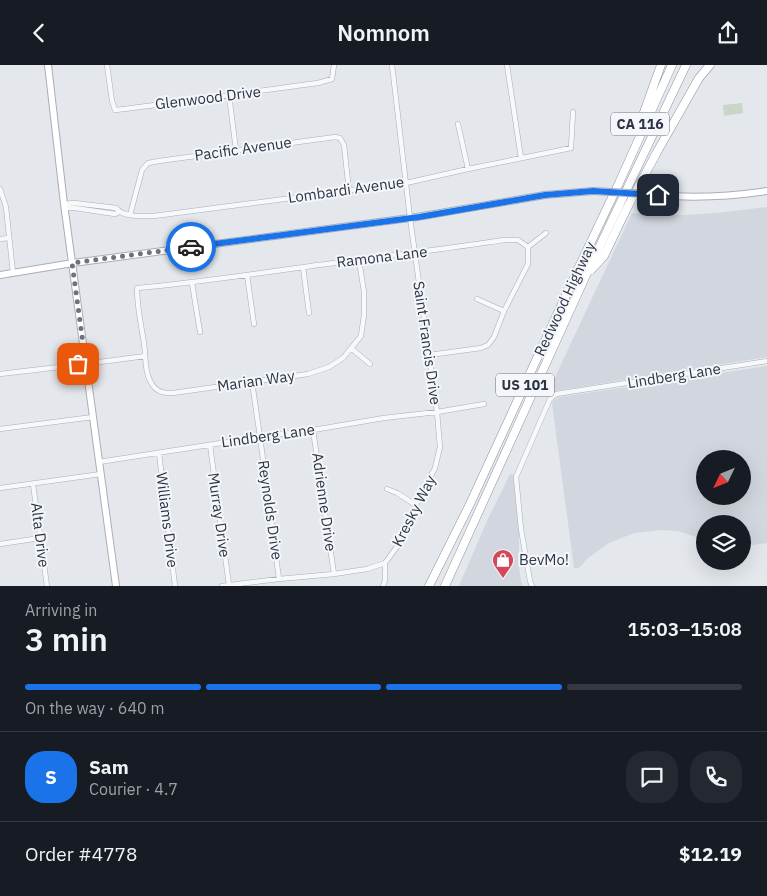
<!DOCTYPE html>
<html lang="en">
<head>
<meta charset="utf-8">
<style>
  :root { --surface:#171b24; --page:#242831; --text:#f1f3f6; --muted:#9ea1a6; --line:#363941; --accent:#1a73e8 }
  body { margin:0; font-family:"IBM Plex Sans",sans-serif; background:var(--page); color:var(--text); height:100vh; display:flex; flex-direction:column; font-size:19px; white-space:nowrap }
  * { box-sizing:border-box; margin:0 }
  p { font-size:16px; color:var(--muted) }
  .icon { flex:none; width:28px; height:28px; fill:none; stroke:currentColor; stroke-width:2; stroke-linecap:round; stroke-linejoin:round }
  .map { position:relative; height:521px; overflow:hidden }
  .details { display:flex; flex-direction:column; background:var(--surface); flex:1 }
  .details>* { flex:none }
  .needle { width:32px; rotate:227deg }
  .tools { position:absolute; left:696px; top:385px; display:grid; gap:10px }
  .tools a { display:grid; place-items:center; width:55px; height:55px; border-radius:50%; background:var(--surface); box-shadow:0 5px 20px #0002; font-size:25px }
  .pin { position:absolute; display:grid; place-items:center; width:42px; height:42px; color:#fff; margin:-21px; border-radius:10px; box-shadow:0 2px 8px #0006 }
  .courier { position:absolute; display:grid; place-items:center; width:50px; height:50px; margin:-25px; border:4px solid #1a73e8; border-radius:50%; background:#fff; color:#222; box-shadow:0 1px 6px #0007 }
  .headline em { font-style:normal; font-weight:600 }
  .headline div { display:flex; flex-direction:column-reverse }
  .headline { display:flex; align-items:center; justify-content:space-between; height:85px; padding:0 25px }
  h1 { font-size:32px; font-weight:600; line-height:38px }
  .bar { display:grid; grid-template-columns:repeat(4,1fr); gap:8px 5px; align-content:center; height:60px; padding:0 25px }
  .bar i { height:6px; border-radius:4px; background:var(--line) }
  .bar .selected { background:var(--accent) }
  .bar p { grid-column:span 4 }
  .line { display:flex; align-items:center; gap:12px; padding:0 25px; border-top:1px solid var(--line) }
  .line div { flex:1 }
  .round { display:grid; place-items:center; flex:none; width:52px; height:52px; border-radius:20px; background:var(--page) }
  header { display:flex; justify-content:space-between; align-items:center; height:65px; padding:0 25px; background:var(--surface); font-size:22px; font-weight:600 }
  .map>svg:first-child { display:block }
  .built { fill:#d2d6de; fill-rule:evenodd }
  .green { fill:#c9d6c5 }
  .lines { fill:none; stroke-linecap:round; stroke-linejoin:round }
  .minor-casing { stroke:#a9aeb7; stroke-width:5.5 }
  .secondary-casing { stroke:#a9aeb7; stroke-width:8 }
  .motorway-casing { stroke:#8b94a3; stroke-width:9 }
  .minor { stroke:#f7f8fa; stroke-width:4.5 }
  .secondary { stroke:#fff; stroke-width:6 }
  .motorway { stroke:#fff; stroke-width:8 }
  .secondary-bridge-casing { stroke:#a9aeb7; stroke-width:8; stroke-linecap:butt }
  .secondary-bridge { stroke:#fff; stroke-width:6 }
  .done { stroke:#6c737f; stroke-width:5; stroke-dasharray:0 9 }
  .route { stroke:#1a73e8; stroke-width:6 }
  .labels { text-anchor:middle; stroke-width:4; stroke-linejoin:round; paint-order:stroke }
  .shield { fill:#f4f6f9; stroke:#676e7b; stroke-width:1 }
  .shield-label { font-size:14px; font-weight:bold; fill:#2b3445 }
  .street-label { font-size:15px; fill:#2b3445; stroke:#f4f6f9 }
  .poi-label { font-size:15px; fill:#2b3445; stroke:#f4f6f9; text-anchor:start }
</style>
</head>
<body>
<header><svg class="icon" aria-label="back" viewBox="0 0 24 24"><path d="M15 5l-7 7 7 7"/></svg>Nomnom<svg class="icon" aria-label="share" viewBox="0 0 24 24"><path d="M12 15V3M7 8l5-5 5 5M5 13v7h14v-7"/></svg></header>
<div class="map">
<svg width="767" height="521" viewBox="0 0 767 521">
  <rect width="100%" height="100%" fill="#e4e7ec"/>
  <path class="built" d="M767,142V292L548,327L632,148L683,150L717,148Z
    M767,301V478L743,481L742,459H705V475L678,466L661,465L634,468L609,478L588,493L579,503H574L552,338L554,335L560,332ZM705,394H742V431H705Z
    M510,409L514,410L519,456V502L521,516L523,521H459L487,456Z"/>
  <path class="green" d="M742,38L743,48L724,51L723,40Z"/>
  <g class="lines">
    <g class="minor-casing">
      <path id="minor" d="M107,0L112,36L115,45C182,37 250,27 318,18L332,14L334,0
        M507,0L521,93
        M229,30L236,85
        M458,59L468,104
        M0,124L6,142L13,208
        M64,139L74,138L116,143C124,153 142,151 154,151L406,118L468,104L571,83L573,47
        M65,143H75L115,149L119,147
        M130,150L142,105L148,98L159,96L335,72L340,73L344,80L349,126
        M0,174L9,173
        M528,182L546,168
        M359,195L364,227V250L361,271L343,293L329,302L308,309L173,328C166,328 160,328 155,323C144,312 146,292 144,278C141,259 137,243 137,223C193,218 248,210 304,202C371,193 438,185 504,175H518L528,182
        M303,202L309,248
        M247,210L254,259
        M192,218L200,267
        M477,234L504,246
        M352,284L370,299
        M429,290L481,283L488,280L494,272L504,246L528,199V182
        M0,309C49,303 97,298 145,291
        M252,317L260,372L279,514
        M0,364L93,352
        M313,365L334,509
        M210,380L229,520
        M159,388L175,521
        M99,397L260,372L313,365L384,353L437,347L484,339
        M33,419L47,521
        M0,423L101,409
        M387,424L397,428L416,440
        M0,479L40,473
        M222,521L279,514L334,509L367,504L385,498L399,479L416,440L435,403L440,382L437,347L410,153L392,0
        M383,521L385,516V498
        M532,521L530,516L521,464L516,412L550,334L556,329L767,296"/>
    </g>
    <g class="secondary-casing">
      <path id="secondary" d="M48,0L64,139L116,521
        M647,129C689,134 726,132 767,126
        M0,210L73,198L417,152L545,130L593,126"/>
    </g>
    <g class="motorway-casing">
      <path id="motorway" d="M638,64L661,0
        M591,205L604,191L626,145L657,87L699,13L710,0
        M429,521L470,439L579,202L619,118L672,0
        M445,521L586,210L686,0"/>
    </g>
    <use href="#minor" class="minor"/>
    <use href="#secondary" class="secondary"/>
    <use href="#motorway" class="motorway"/>
    <g class="secondary-bridge-casing">
      <path id="secondary-bridge" d="M593,126L647,129"/>
    </g>
    <use href="#secondary-bridge" class="secondary-bridge"/>
  </g>
  <g class="lines">
    <path class="done" d="M78,299L86,300L72,198L191,182"/>
    <path class="route" d="M191,182L419,152L545,130L593,126L658,130"/>
  </g>
  <defs>
    <g id="shop-pin" transform="scale(1.125)"><path d="M0 17L-7.5 6A9.5 9.5 0 1 1 7.5 6Z" fill="#d1495b" stroke="#f4f6f9"/><path d="M-5-2.5h2.3a2.7 3.5 0 0 1 5.4 0H5L5.5 6h-11ZM-1.5-2.5h3a1.5 2.3 0 0 0-3 0Z" fill="#fff"/></g>
  </defs>
  <g fill-rule="evenodd">
    <use href="#shop-pin" x="503" y="495"/>
  </g>
  <g class="labels">
    <g class="shield">
      <rect x="611" y="47.5" width="58" height="23" rx="4"/>
      <rect x="496" y="308.5" width="58" height="23" rx="4"/>
    </g>
    <g class="shield-label">
      <text x="640" y="64">CA 116</text>
      <text x="525" y="325">US 101</text>
    </g>
    <g class="street-label">
      <text transform="translate(208 33) rotate(-7)" y="5">Glenwood Drive</text>
      <text transform="translate(243 84) rotate(-8)" y="5">Pacific Avenue</text>
      <text transform="translate(346 125) rotate(-8)" y="5">Lombardi Avenue</text>
      <text transform="translate(382 192) rotate(-7)" y="5">Ramona Lane</text>
      <text transform="translate(565 234) rotate(-65)" y="5">Redwood Highway</text>
      <text transform="translate(427 278) rotate(82)" y="5">Saint Francis Drive</text>
      <text transform="translate(674 311) rotate(-9)" y="5">Lindberg Lane</text>
      <text transform="translate(256 316) rotate(-8)" y="5">Marian Way</text>
      <text transform="translate(268 371) rotate(-8)" y="5">Lindberg Lane</text>
      <text transform="translate(324 437) rotate(82)" y="5">Adrienne Drive</text>
      <text transform="translate(270 445) rotate(82)" y="5">Reynolds Drive</text>
      <text transform="translate(414 446) rotate(-63)" y="5">Kresky Way</text>
      <text transform="translate(219 450) rotate(82)" y="5">Murray Drive</text>
      <text transform="translate(167 455) rotate(83)" y="5">Williams Drive</text>
      <text transform="translate(40 470) rotate(83)" y="5">Alta Drive</text>
    </g>
    <g class="poi-label">
      <text x="519" y="500">BevMo!</text>
    </g>
  </g>
</svg>
<div class="tools">
<a><svg class="needle" viewBox="-14 -14 28 28"><path d="M0-13l5 13h-10z" fill="#e53935"/><path d="M0 13l5-13h-10z" fill="#9ea1a6"/></svg></a>
<a><svg class="icon" aria-label="layers" viewBox="0 0 24 24"><path d="M12 4l9 5-9 5-9-5zM3 14l9 5 9-5"/></svg></a>
</div>
<div class="pin" style="left:78px;top:299px;background:#ea580c"><svg class="icon" aria-label="bag" viewBox="0 0 24 24"><path d="M5 8h14l-1 12H6zM9 8a3 3 0 0 1 6 0"/></svg></div>
<div class="pin" style="left:658px;top:130px;background:#1f2937"><svg class="icon" aria-label="home" viewBox="0 0 24 24"><path d="M3 11l9-7 9 7M6 9v11h12V9"/></svg></div>
<div class="courier" style="left:191px;top:182px"><svg class="icon" aria-label="car" viewBox="0 0 24 24"><path d="M5 17H2v-5l4-1 3-4h7l3 4 3 1v5h-3M9 17h6M6 11h13"/><circle cx="7" cy="17" r="2"/><circle cx="17" cy="17" r="2"/></svg></div>
</div>
<section class="details">
<div class="headline"><div><h1>3 min</h1><p>Arriving in</p></div><em>15:03–15:08</em></div>
<div class="bar"><i class="selected"></i><i class="selected"></i><i class="selected"></i><i></i><p>On the way · 640 m</p></div>
<div class="line" style="height:90px"><b class="round" style="background:var(--accent);color:#fff">S</b><div><b>Sam</b><p>Courier · 4.7</p></div><a class="round"><svg class="icon" aria-label="chat" viewBox="0 0 24 24"><path d="M4 5h16v11H9l-5 4z"/></svg></a><a class="round"><svg class="icon" aria-label="phone" viewBox="0 0 24 24"><path d="M5 4h4l2 5-3 2q2 4 5 5l2-3 5 2v4C11 20 4 13 5 4z"/></svg></a></div>
<div class="line" style="height:65px"><div>Order #4778</div><b>$12.19</b></div>
</section>
</body>
</html>
